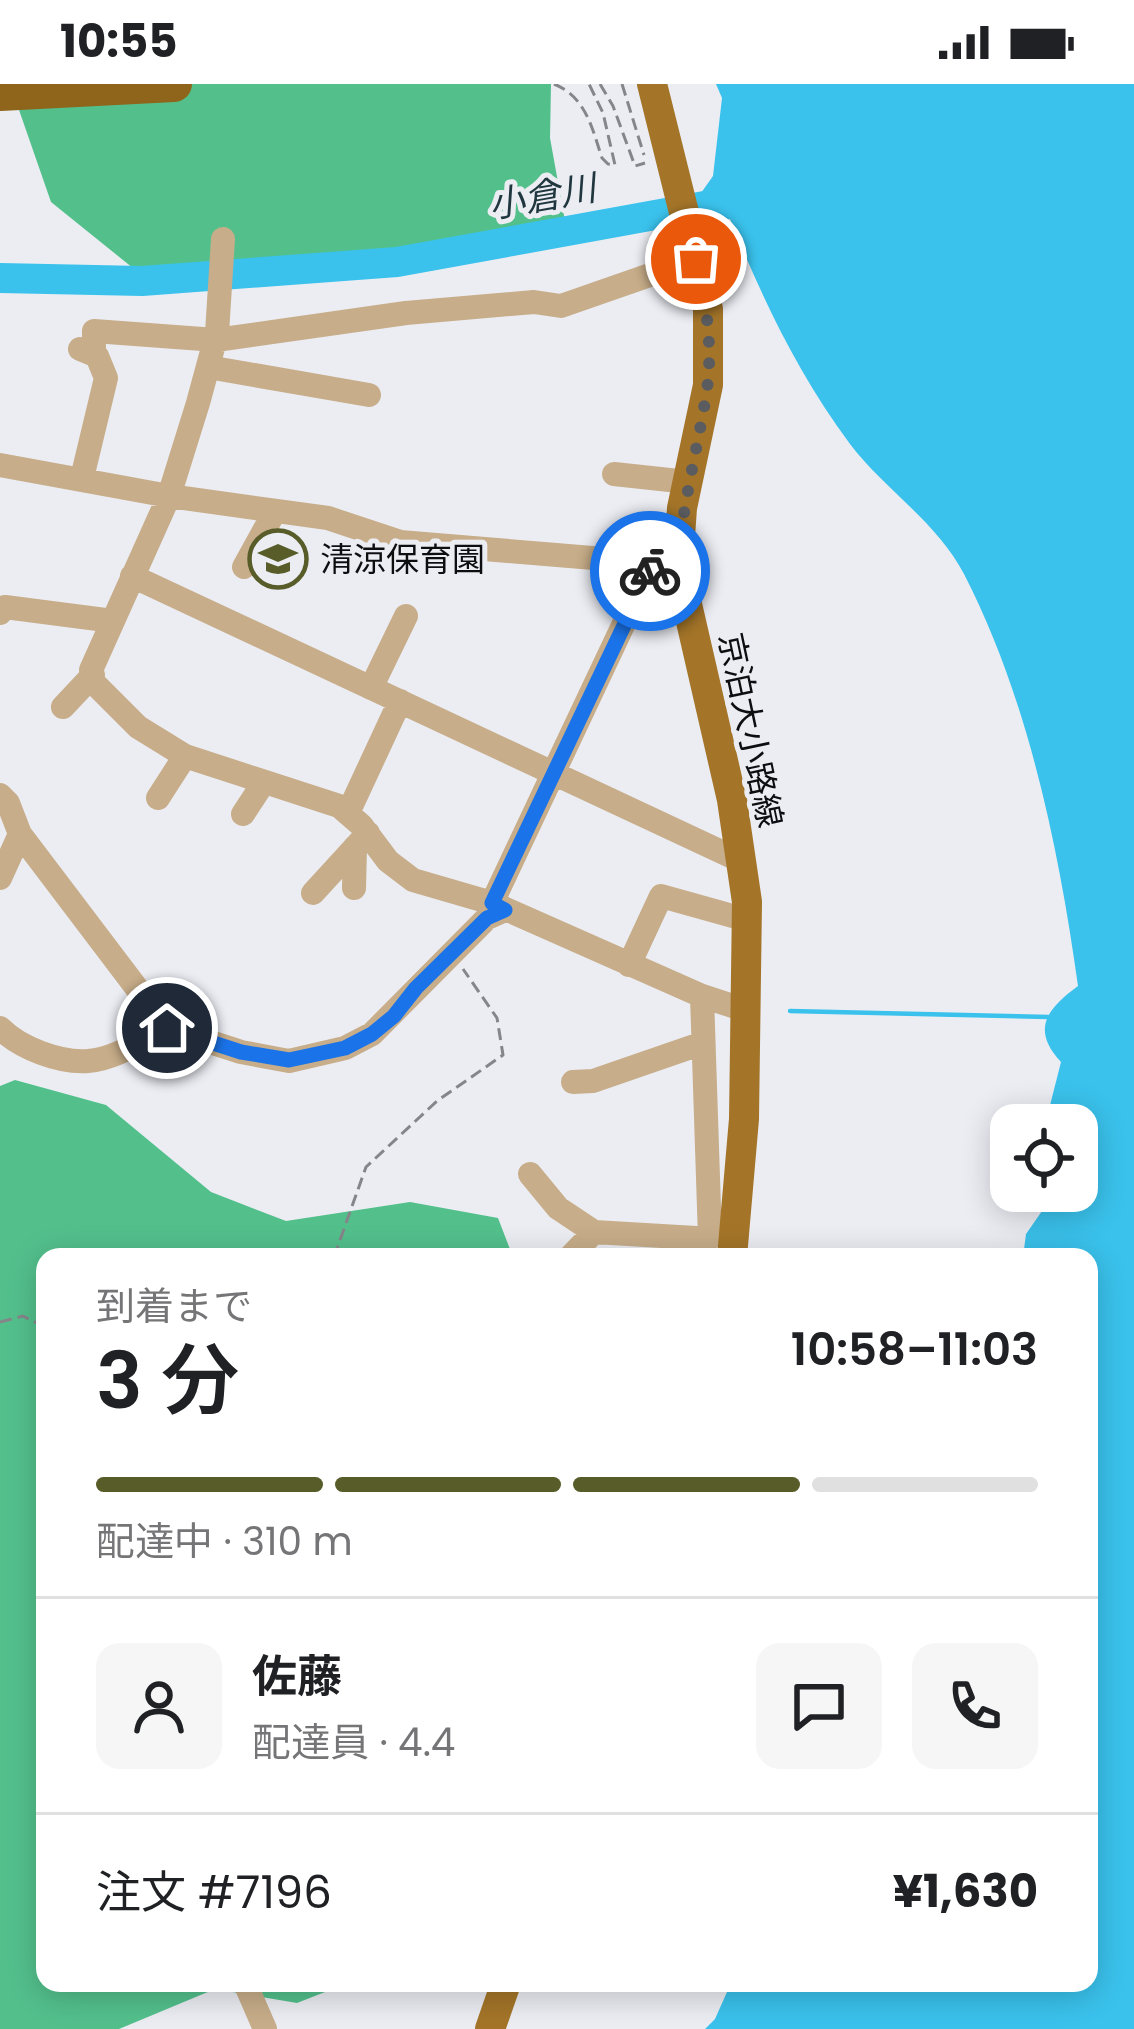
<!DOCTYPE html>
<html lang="ja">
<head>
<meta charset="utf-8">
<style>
  :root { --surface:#fff; --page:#f6f6f6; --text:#202124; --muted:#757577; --line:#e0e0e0; --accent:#575c29 }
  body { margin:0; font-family:Poppins,"Noto Sans JP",sans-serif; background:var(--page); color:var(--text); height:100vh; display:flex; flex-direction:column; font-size:45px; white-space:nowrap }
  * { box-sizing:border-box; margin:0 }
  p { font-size:39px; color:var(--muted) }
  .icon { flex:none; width:66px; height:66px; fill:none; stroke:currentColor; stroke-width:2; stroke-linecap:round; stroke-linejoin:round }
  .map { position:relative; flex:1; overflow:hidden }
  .details { position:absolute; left:36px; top:1164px; width:1062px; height:744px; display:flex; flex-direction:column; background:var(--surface); border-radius:24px; box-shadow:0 6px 30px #0003 }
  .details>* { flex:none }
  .controls { position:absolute; left:990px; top:1020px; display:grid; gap:24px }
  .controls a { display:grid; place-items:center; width:108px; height:108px; border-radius:24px; background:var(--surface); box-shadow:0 6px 30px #0003; font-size:60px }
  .pin { position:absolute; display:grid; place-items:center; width:102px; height:102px; color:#fff; margin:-51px; border:6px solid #fff; border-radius:50%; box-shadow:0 3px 12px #0007 }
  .courier { position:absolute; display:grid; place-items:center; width:120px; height:120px; margin:-60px; border:9px solid #1a73e8; border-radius:50%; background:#fff; color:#222; box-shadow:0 3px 15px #0007 }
  .head em { font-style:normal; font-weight:600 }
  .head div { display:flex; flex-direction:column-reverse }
  .head { display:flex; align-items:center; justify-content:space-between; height:204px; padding:0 60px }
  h1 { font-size:78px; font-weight:600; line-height:90px }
  .bar { display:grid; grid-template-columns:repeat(4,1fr); gap:18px 12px; align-content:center; height:144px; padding:0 60px }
  .bar i { height:15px; border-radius:9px; background:var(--line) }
  .bar .on { background:var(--accent) }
  .bar p { grid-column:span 4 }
  .line { display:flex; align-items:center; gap:30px; padding:0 60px; border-top:3px solid var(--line) }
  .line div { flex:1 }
  .round { display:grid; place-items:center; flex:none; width:126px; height:126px; border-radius:24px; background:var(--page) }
  .status { display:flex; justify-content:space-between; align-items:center; height:84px; padding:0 60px; background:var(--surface); direction:ltr }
  .status svg { height:33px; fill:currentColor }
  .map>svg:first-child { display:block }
  .forest { fill:#53c08c }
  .water { fill:#3ac2ec }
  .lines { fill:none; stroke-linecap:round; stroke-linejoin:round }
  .stream { stroke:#3ac2ec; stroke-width:4.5 }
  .river { stroke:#3ac2ec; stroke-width:30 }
  .path { stroke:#85868a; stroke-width:3; stroke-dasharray:12 6; stroke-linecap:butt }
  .minor { stroke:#c7ad89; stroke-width:24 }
  .major { stroke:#a47529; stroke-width:30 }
  .highway { stroke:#8f641b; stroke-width:36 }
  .done { stroke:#5b5c60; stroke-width:12; stroke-dasharray:0 21.6 }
  .route { stroke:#1a73e8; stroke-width:15 }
  .labels { text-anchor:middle; stroke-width:10; stroke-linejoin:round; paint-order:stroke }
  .poi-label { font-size:33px; fill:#0e0e11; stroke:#ebedf3; text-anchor:start }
  .street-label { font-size:33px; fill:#0e0e11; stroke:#ebedf3 }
  .water-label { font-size:36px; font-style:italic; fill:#21373f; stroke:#ebedf3 }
</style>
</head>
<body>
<div class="status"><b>10:55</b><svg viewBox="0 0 49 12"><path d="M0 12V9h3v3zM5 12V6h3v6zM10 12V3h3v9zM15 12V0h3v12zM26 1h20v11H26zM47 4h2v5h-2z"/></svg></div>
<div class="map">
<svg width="1134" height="1945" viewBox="0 0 1134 1945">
  <rect width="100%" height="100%" fill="#ebedf3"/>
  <path class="forest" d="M10,0H551L550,54L567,148L154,201L51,118Z
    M15,996L106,1021L211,1108L286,1137L410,1118L498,1134L513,1173H45V1899H348L297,1919L215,1905L119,1945H0V1002Z"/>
  <path class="water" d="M716,0H1134V1945H705L715,1935L731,1899H1089V1173H1023L1026,1150L1042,1127L1033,1107H1077V1041H1045L1061,978C1030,945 1048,924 1078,902C1059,765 1028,614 964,490C937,438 885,406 850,360C798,290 763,216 730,135L705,140L701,109L713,92L722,14Z"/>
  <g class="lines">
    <path class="stream" d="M790,927L1048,933"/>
    <path class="river" d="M0,194L142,197L397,178L710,121"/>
    <path class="path" d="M554,0C586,13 592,44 602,74L608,80L615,81L603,29L589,0
      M600,0L613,22L635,82L645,79
      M622,0L644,71
      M334,1173L366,1083L437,1017L503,971L497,934L463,885
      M0,1238L23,1232L45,1243"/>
    <path class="minor" d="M223,155L217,249L198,319L169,412L91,586L94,599L138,643L185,672L339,722L361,741L388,777L413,796L492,819L702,912L748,927
      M80,265L97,272L106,294L82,394
      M94,270V247L216,256L406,229L534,218L561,222L696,175
      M208,283L369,311
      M0,381L169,412L328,434L400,458L678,481
      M614,390L688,398
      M244,483L275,427
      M132,492L741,777
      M0,529L5,523L113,537
      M371,604L406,532
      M63,623L93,591
      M0,711L8,719L20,750L167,944L241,968L289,977L345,964L372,950L487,834L505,826
      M158,714L185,672
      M348,729L400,617
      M243,730L264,698
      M0,794L20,750
      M354,804L355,763
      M313,809L368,749
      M492,819L652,480
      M629,881L661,812L747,836
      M0,944C20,964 59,979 88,977C115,975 143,956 167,944
      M573,998L593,997L703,959
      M530,1090L558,1124L594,1148
      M667,1171L710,1154L702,912
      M570,1173L594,1148L696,1154
      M245,1899L265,1945"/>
    <path class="major" d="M652,0L708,225V301L682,424L678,481L732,716L747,818L744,1035L732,1173
      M490,1945L506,1899"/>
    <path class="highway" d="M0,9L174,0"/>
  </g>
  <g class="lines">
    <path class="done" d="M650,487L652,480L678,481C682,421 698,364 707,305C713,262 706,217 696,175"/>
    <path class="route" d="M167,944L241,968L289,976L345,964L372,950L394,932L416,904L487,834L505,826L492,819L650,487"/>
  </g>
  <defs>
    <g id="school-ring" transform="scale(3)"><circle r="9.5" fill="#ebedf3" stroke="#575c29" stroke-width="1.5"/><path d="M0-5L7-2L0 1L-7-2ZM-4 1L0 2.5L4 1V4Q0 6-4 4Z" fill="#575c29"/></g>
  </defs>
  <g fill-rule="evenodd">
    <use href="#school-ring" x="278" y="475"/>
  </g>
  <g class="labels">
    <g class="poi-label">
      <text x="320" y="487">清涼保育園</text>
    </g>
    <g class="street-label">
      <text transform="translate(751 646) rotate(78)" y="12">京泊大小路線</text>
    </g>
    <g class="water-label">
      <text transform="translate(542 112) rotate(-10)" y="13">小倉川</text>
    </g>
  </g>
</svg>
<div class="controls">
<a><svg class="icon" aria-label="locate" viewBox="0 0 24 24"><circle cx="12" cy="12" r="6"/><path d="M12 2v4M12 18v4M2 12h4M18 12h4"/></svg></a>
</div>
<div class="pin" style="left:696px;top:175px;background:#ea580c"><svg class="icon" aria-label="bag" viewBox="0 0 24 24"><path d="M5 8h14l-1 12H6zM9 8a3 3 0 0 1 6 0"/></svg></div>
<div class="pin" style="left:167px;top:944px;background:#1f2937"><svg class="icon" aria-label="home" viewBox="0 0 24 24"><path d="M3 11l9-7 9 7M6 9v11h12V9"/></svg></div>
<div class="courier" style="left:650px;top:487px"><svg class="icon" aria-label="bike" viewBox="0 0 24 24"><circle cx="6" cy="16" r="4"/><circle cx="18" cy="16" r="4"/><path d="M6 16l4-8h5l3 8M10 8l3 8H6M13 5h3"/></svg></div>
<section class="details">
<div class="head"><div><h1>3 分</h1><p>到着まで</p></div><em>10:58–11:03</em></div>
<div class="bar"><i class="on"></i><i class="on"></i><i class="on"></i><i></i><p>配達中 · 310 m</p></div>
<div class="line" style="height:216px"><a class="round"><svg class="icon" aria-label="person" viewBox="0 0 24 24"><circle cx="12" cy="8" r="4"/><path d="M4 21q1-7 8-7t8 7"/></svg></a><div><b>佐藤</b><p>配達員 · 4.4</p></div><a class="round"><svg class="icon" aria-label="chat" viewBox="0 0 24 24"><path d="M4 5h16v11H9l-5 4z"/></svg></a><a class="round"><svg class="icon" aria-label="phone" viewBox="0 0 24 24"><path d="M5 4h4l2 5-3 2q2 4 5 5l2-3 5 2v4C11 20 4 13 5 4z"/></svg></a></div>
<div class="line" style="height:156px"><div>注文 #7196</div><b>¥1,630</b></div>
</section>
</div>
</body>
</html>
